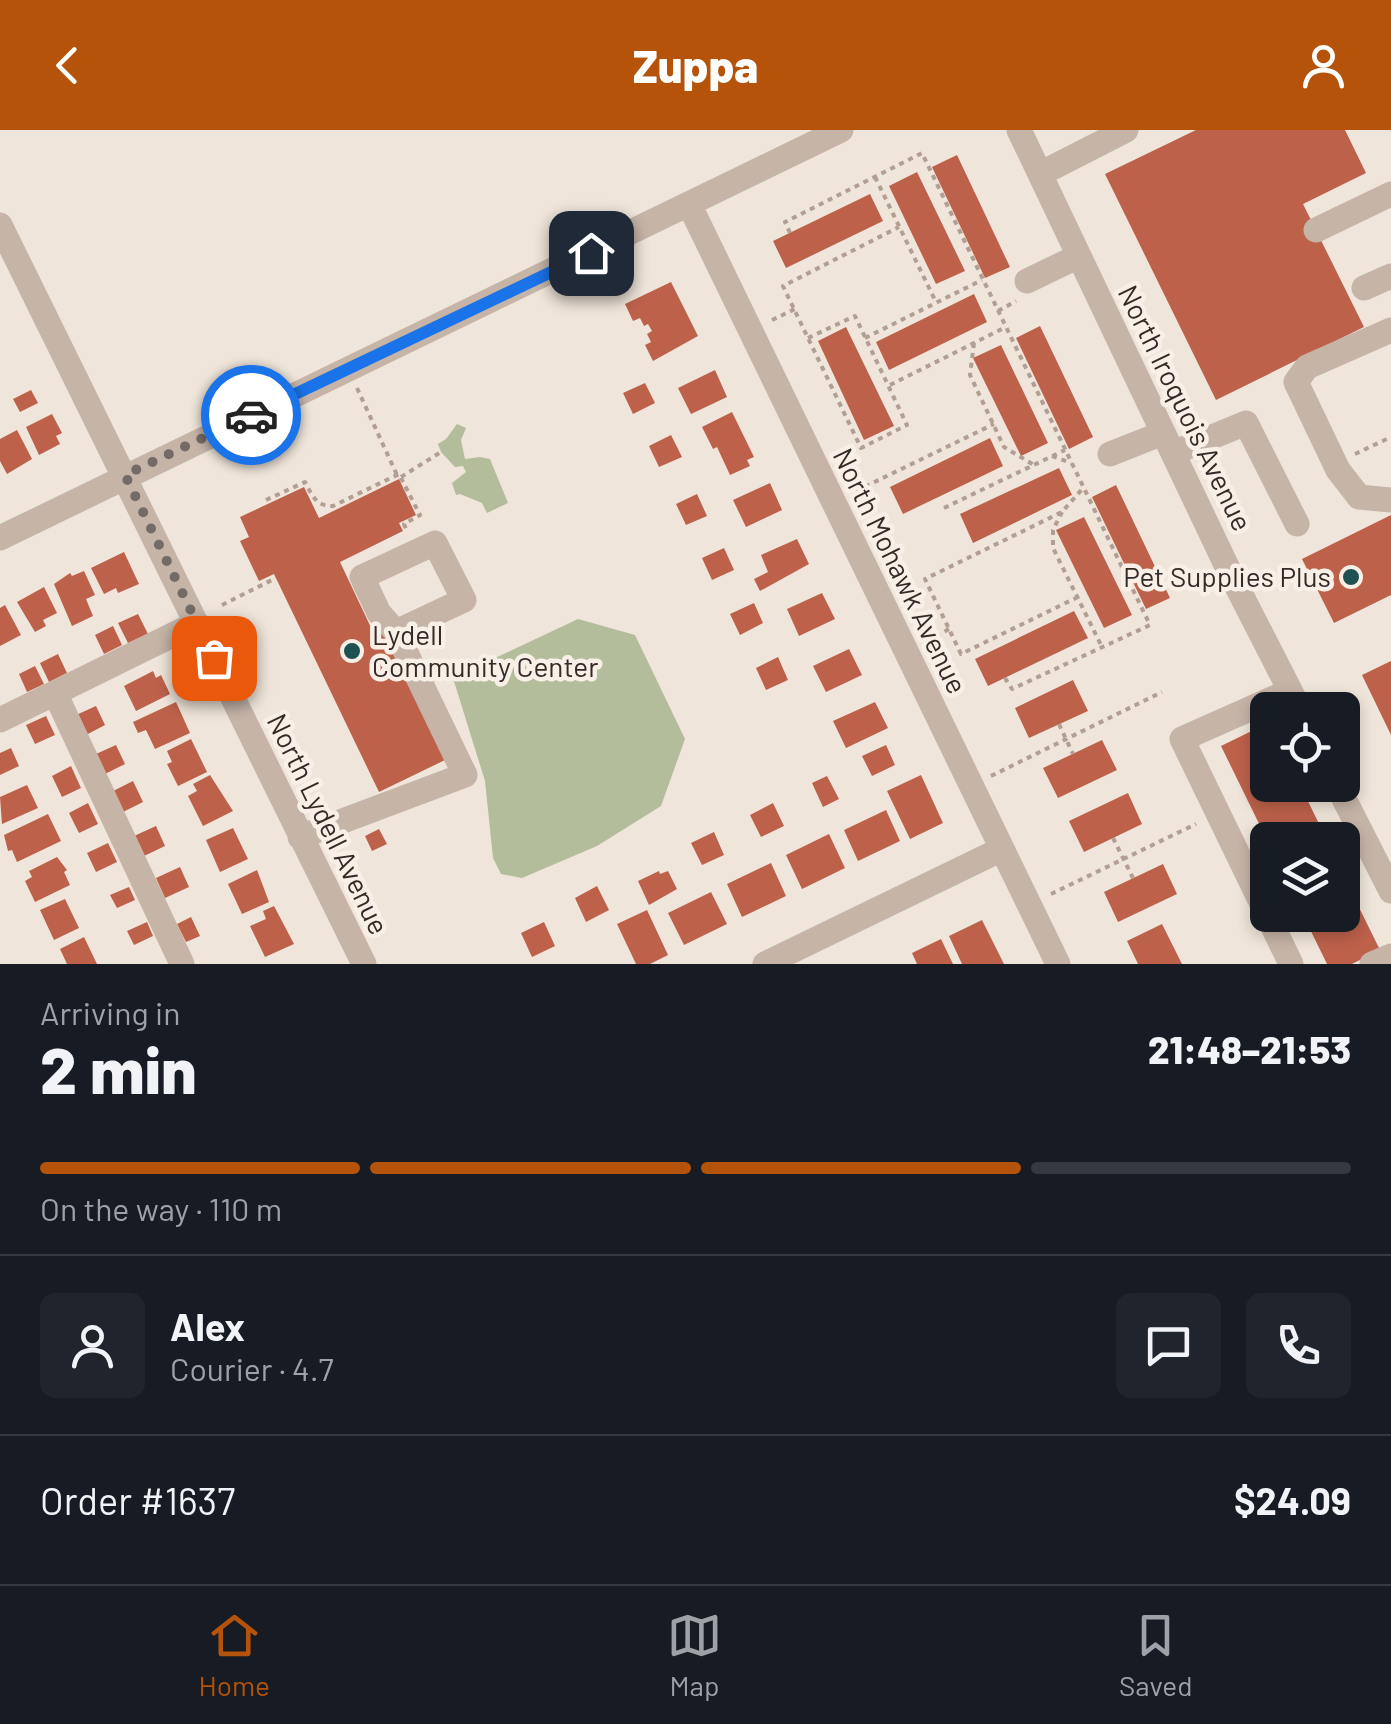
<!DOCTYPE html>
<html lang="en">
<head>
<meta charset="utf-8">
<style>
  :root { --surface:#171b24; --page:#20242c; --text:#f1f3f6; --muted:#9ea1a6; --line:#363941; --accent:#b45309 }
  body { margin:0; font-family:Barlow,sans-serif; background:var(--page); color:var(--text); height:100vh; display:flex; flex-direction:column; font-size:38px; white-space:nowrap }
  * { box-sizing:border-box; margin:0 }
  p { font-size:32px; color:var(--muted) }
  .icon { flex:none; width:55px; height:55px; fill:none; stroke:currentColor; stroke-width:2; stroke-linecap:round; stroke-linejoin:round }
  .map { position:relative; height:834px; overflow:hidden }
  .sheet { display:flex; flex-direction:column; background:var(--surface); flex:1 }
  .sheet>* { flex:none }
  .buttons { position:absolute; left:1250px; top:562px; display:grid; gap:20px }
  .buttons a { display:grid; place-items:center; width:110px; height:110px; border-radius:15px; background:var(--surface); box-shadow:0 5px 15px #0003; font-size:50px }
  .pin { position:absolute; display:grid; place-items:center; width:85px; height:85px; color:#fff; margin:-42px; border-radius:20px; box-shadow:0 5px 15px #0006 }
  .courier { position:absolute; display:grid; place-items:center; width:100px; height:100px; margin:-50px; border:8px solid #1a73e8; border-radius:50%; background:#fff; color:#222; box-shadow:0 2px 12px #0007 }
  .overview em { font-style:normal; font-weight:800 }
  .overview div { display:flex; flex-direction:column-reverse }
  .overview { display:flex; align-items:center; justify-content:space-between; height:170px; padding:0 40px }
  h1 { font-size:65px; font-weight:800; line-height:75px }
  .bar { display:grid; grid-template-columns:repeat(4,1fr); gap:15px 10px; align-content:center; height:120px; padding:0 40px }
  .bar i { height:12px; border-radius:8px; background:var(--line) }
  .bar .selected { background:var(--accent) }
  .bar p { grid-column:span 4 }
  .line { display:flex; align-items:center; gap:25px; padding:0 40px; border-top:2px solid var(--line) }
  .line div { flex:1 }
  .round { display:grid; place-items:center; flex:none; width:105px; height:105px; border-radius:15px; background:var(--page) }
  header { display:flex; justify-content:space-between; align-items:center; height:130px; padding:0 40px; background:var(--accent); color:#fff; font-size:45px; font-weight:800 }
  .tab-bar { display:flex; justify-content:space-around; align-items:center; height:140px; border-top:2px solid var(--line); background:var(--surface); font-size:28px; color:var(--muted) }
  .tab-bar a { display:grid; justify-items:center; gap:5px }
  .tab-bar .selected { color:var(--accent) }
  .map>svg:first-child { display:block }
  .green { fill:#b3bd9b }
  .building { fill:#bd614b }
  .lines { fill:none; stroke-linecap:round; stroke-linejoin:round }
  .path { stroke:#b29e92; stroke-width:4; stroke-dasharray:5 5; stroke-linecap:butt }
  .minor { stroke:#c6b4a7; stroke-width:25 }
  .done { stroke:#756b66; stroke-width:10; stroke-dasharray:0 18 }
  .route { stroke:#1a73e8; stroke-width:12 }
  .poi-dot { fill:#205152; stroke:#f8efe6; stroke-width:4 }
  .labels { text-anchor:middle; stroke-width:9; stroke-linejoin:round; paint-order:stroke }
  .street-label { font-size:28px; fill:#342a27; stroke:#f8efe6 }
  .poi-label { font-size:28px; fill:#342a27; stroke:#f8efe6; text-anchor:end }
</style>
</head>
<body>
<header><svg class="icon" aria-label="back" viewBox="0 0 24 24"><path d="M15 5l-7 7 7 7"/></svg>Zuppa<svg class="icon" aria-label="person" viewBox="0 0 24 24"><circle cx="12" cy="8" r="4"/><path d="M4 21q1-7 8-7t8 7"/></svg></header>
<div class="map">
<svg width="1391" height="834" viewBox="0 0 1391 834">
  <rect width="100%" height="100%" fill="#efe5da"/>
  <path class="green" d="M457,294L466,298L461,310L465,329L480,327L490,329L508,373L487,383L482,373L460,364L456,365L452,353L466,342L463,336L455,337L441,322L438,314L446,309Z
    M578,489L635,505L685,609L661,676L597,716L522,748L501,744L493,728L485,651L453,548Z"/>
  <path class="building" d="M1196,0H1345L1366,43L1303,74L1364,197L1216,270L1105,44Z
    M957,25L1010,137L985,148L932,37Z
    M917,42L965,141L936,154L889,56Z
    M870,64L883,91L786,138L773,111Z
    M671,152L698,206L653,231L645,215L651,212L647,204L652,201L648,194L644,196L640,188L633,191L625,174Z
    M974,164L987,192L889,240L876,212Z
    M1040,196L1093,307L1069,319L1016,208Z
    M846,197L894,296L864,310L818,211Z
    M1001,215L1048,313L1021,326L973,228Z
    M715,240L727,267L691,284L678,258Z
    M645,253L655,273L633,284L623,263Z
    M31,260L38,273L20,282L13,269Z
    M732,282L754,327L747,330L750,336L730,345L717,317L713,319L702,297Z
    M52,284L62,303L56,306L60,314L39,325L26,297Z
    M17,300L32,329L7,344L0,331V309Z
    M671,305L682,327L659,337L649,316Z
    M990,308L1003,336L903,384L890,357Z
    M1059,338L1072,365L973,413L960,384Z
    M399,349L416,385L399,393L403,401L340,432L375,506L384,501L445,630L379,662L274,444L259,451L240,411L249,407L240,387L304,357L319,388Z
    M770,353L782,380L746,397L733,370Z
    M1116,355L1170,468L1146,479L1092,367Z
    M697,364L707,386L686,395L676,374Z
    M1391,385V465L1334,493L1302,429Z
    M1084,387L1132,485L1104,498L1056,400Z
    M797,409L809,434L760,461L754,449L768,442L761,425Z
    M724,418L734,440L712,450L702,428Z
    M124,422L139,454L118,463L116,458L104,464L91,438Z
    M84,441L95,465L86,469L93,486L72,496L54,454L70,443L72,446Z
    M44,457L57,483L43,490L46,496L35,502L17,472Z
    M822,463L835,489L799,506L787,479Z
    M754,473L763,493L740,505L730,484Z
    M5,475L21,505L0,516V478Z
    M1074,481L1088,508L988,556L975,529Z
    M138,484L148,504L128,513L118,493Z
    M113,496L122,515L104,524L95,505Z
    M849,519L862,545L826,562L813,536Z
    M58,524L67,543L49,552L40,533Z
    M778,527L788,550L766,560L756,538Z
    M1391,531V605L1362,545Z
    M35,536L44,554L27,562L19,544Z
    M153,541L156,548L161,545L170,564L136,581L124,556Z
    M1073,550L1088,581L1029,608L1015,578Z
    M176,572L190,603L155,619L146,600L138,603L133,592Z
    M875,572L888,598L846,618L833,591Z
    M96,576L105,595L86,605L76,585Z
    M46,586L55,605L35,614L26,595Z
    M1268,593V655H1300L1327,710H1267L1221,616Z
    M191,609L207,642L178,656L167,634L172,632L167,621Z
    M1102,610L1117,640L1058,668L1043,638Z
    M116,615L125,634L105,644L96,624Z
    M886,615L895,635L872,646L862,626Z
    M11,618L19,636L0,645V623Z
    M71,636L81,658L62,667L52,646Z
    M210,645L233,681L203,696L188,666L197,661L193,654Z
    M921,645L943,693L910,709L887,661Z
    M827,646L839,669L823,677L812,653Z
    M133,651L143,672L123,682L113,661Z
    M27,655L38,678L2,694L0,667Z
    M1128,663L1142,694L1084,722L1069,691Z
    M88,673L98,694L79,703L69,683Z
    M773,673L784,696L761,707L750,685Z
    M886,680L900,711L858,731L844,700Z
    M48,684L61,711L17,732L12,720L8,721L4,705Z
    M156,696L165,716L144,726L134,706Z
    M233,698L248,729L220,742L206,710Z
    M379,699L387,714L372,721L365,706Z
    M714,702L724,725L702,735L691,713Z
    M829,704L845,738L802,759L786,725Z
    M108,713L117,732L96,742L87,723Z
    M57,727L67,740L64,742L70,755L35,772L25,751L32,747L29,741Z
    M771,733L786,766L742,787L727,754Z
    M1163,734L1177,764L1118,792L1104,762Z
    M180,737L189,757L165,768L156,748Z
    M257,740L269,772L242,784L228,754Z
    M659,741L660,744L668,741L677,759L649,775L638,751Z
    M1342,743L1380,820L1352,834H1327L1303,785H1342Z
    M597,756L609,780L586,792L575,768Z
    M129,757L135,770L117,778L110,765Z
    M711,762L727,794L684,815L668,783Z
    M65,769L79,798L54,810L40,780Z
    M274,776L294,814L265,827L250,796L266,789L263,781Z
    M647,780L668,825L650,834H636L617,794Z
    M191,787L200,806L186,812L177,794Z
    M982,790L1004,834H962L949,806Z
    M147,792L153,806L134,815L127,801Z
    M544,792L555,816L532,827L521,803Z
    M1162,794L1182,834H1138L1127,811Z
    M84,807L97,834H67L60,819Z
    M941,809L953,834H917L912,823Z"/>
  <g class="lines">
    <path class="path" d="M875,47L936,172
      M790,103L785,92L922,23L1150,495L1012,559L1005,548
      M998,181L1016,171
      M772,190L795,179
      M808,208L855,186L907,295L861,318L783,156L899,97
      M865,208L982,150
      M974,213L970,245L1004,317L1034,335
      M890,255L1006,197
      M357,258L397,345
      M1355,324L1391,307
      M1052,326L1071,333
      M401,347L441,322
      M856,361L994,294
      M266,370L305,352C313,367 316,376 333,376L399,344L420,385L404,394L406,399
      M944,378L1065,320
      M1062,382L1053,400V418L1102,517
      M1078,467L961,524L925,449L1062,382L1083,358
      M222,475L276,448
      M927,511L949,499
      M1059,594L1073,624
      M991,646L1162,562
      M1113,708L1133,748
      M1051,764L1196,694"/>
    <path class="minor" d="M1019,0L1230,443L1300,580
      M1040,44L1126,0
      M689,74L1058,834
      M0,95L364,834
      M1316,100L1391,64
      M1027,151L1079,126
      M1364,158L1391,146
      M1391,200L1307,237L1296,252L1338,340L1359,367L1391,370
      M1173,323L1246,293L1297,394
      M1110,324L1163,303
      M0,408L841,0
      M1290,561L1182,609L1291,834
      M55,563L182,834
      M0,590L197,493
      M1337,655L1391,761
      M300,707L465,645L396,502L379,483L362,447L435,413L464,470L396,502
      M765,834L1002,719
      M1372,834L1391,826"/>
  </g>
  <g class="lines">
    <path class="done" d="M214,528L125,345L251,285"/>
    <path class="route" d="M251,285L591,123"/>
  </g>
  <g class="poi-dot">
    <circle cx="1351" cy="447" r="10"/>
    <circle cx="352" cy="521" r="10"/>
  </g>
  <g class="labels">
    <g class="street-label">
      <text transform="translate(1185 278) rotate(64)" y="10">North Iroquois Avenue</text>
      <text transform="translate(900 441) rotate(64)" y="10">North Mohawk Avenue</text>
      <text transform="translate(328 694) rotate(64)" y="10">North Lydell Avenue</text>
    </g>
    <g class="poi-label">
      <text x="1331" y="457">Pet Supplies Plus</text>
      <text x="372" y="515" text-anchor="start">Lydell<tspan x="372" dy="32">Community Center</tspan></text>
    </g>
  </g>
</svg>
<div class="buttons">
<a><svg class="icon" aria-label="locate" viewBox="0 0 24 24"><circle cx="12" cy="12" r="6"/><path d="M12 2v4M12 18v4M2 12h4M18 12h4"/></svg></a>
<a><svg class="icon" aria-label="layers" viewBox="0 0 24 24"><path d="M12 4l9 5-9 5-9-5zM3 14l9 5 9-5"/></svg></a>
</div>
<div class="pin" style="left:214px;top:528px;background:#ea580c"><svg class="icon" aria-label="bag" viewBox="0 0 24 24"><path d="M5 8h14l-1 12H6zM9 8a3 3 0 0 1 6 0"/></svg></div>
<div class="pin" style="left:591px;top:123px;background:#1f2937"><svg class="icon" aria-label="home" viewBox="0 0 24 24"><path d="M3 11l9-7 9 7M6 9v11h12V9"/></svg></div>
<div class="courier" style="left:251px;top:285px"><svg class="icon" aria-label="car" viewBox="0 0 24 24"><path d="M5 17H2v-5l4-1 3-4h7l3 4 3 1v5h-3M9 17h6M6 11h13"/><circle cx="7" cy="17" r="2"/><circle cx="17" cy="17" r="2"/></svg></div>
</div>
<section class="sheet">
<div class="overview"><div><h1>2 min</h1><p>Arriving in</p></div><em>21:48–21:53</em></div>
<div class="bar"><i class="selected"></i><i class="selected"></i><i class="selected"></i><i></i><p>On the way · 110 m</p></div>
<div class="line" style="height:180px"><a class="round"><svg class="icon" aria-label="person" viewBox="0 0 24 24"><circle cx="12" cy="8" r="4"/><path d="M4 21q1-7 8-7t8 7"/></svg></a><div><b>Alex</b><p>Courier · 4.7</p></div><a class="round"><svg class="icon" aria-label="chat" viewBox="0 0 24 24"><path d="M4 5h16v11H9l-5 4z"/></svg></a><a class="round"><svg class="icon" aria-label="phone" viewBox="0 0 24 24"><path d="M5 4h4l2 5-3 2q2 4 5 5l2-3 5 2v4C11 20 4 13 5 4z"/></svg></a></div>
<div class="line" style="height:130px"><div>Order #1637</div><b>$24.09</b></div>
</section>
<nav class="tab-bar">
<a class="selected"><svg class="icon" aria-label="home" viewBox="0 0 24 24"><path d="M3 11l9-7 9 7M6 9v11h12V9"/></svg>Home</a>
<a><svg class="icon" aria-label="map" viewBox="0 0 24 24"><path d="M3 6l6-2 6 2 6-2v14l-6 2-6-2-6 2zM9 4v14M15 6v14"/></svg>Map</a>
<a><svg class="icon" aria-label="saved" viewBox="0 0 24 24"><path d="M7 4h10v16l-5-4-5 4z"/></svg>Saved</a>
</nav>
</body>
</html>
